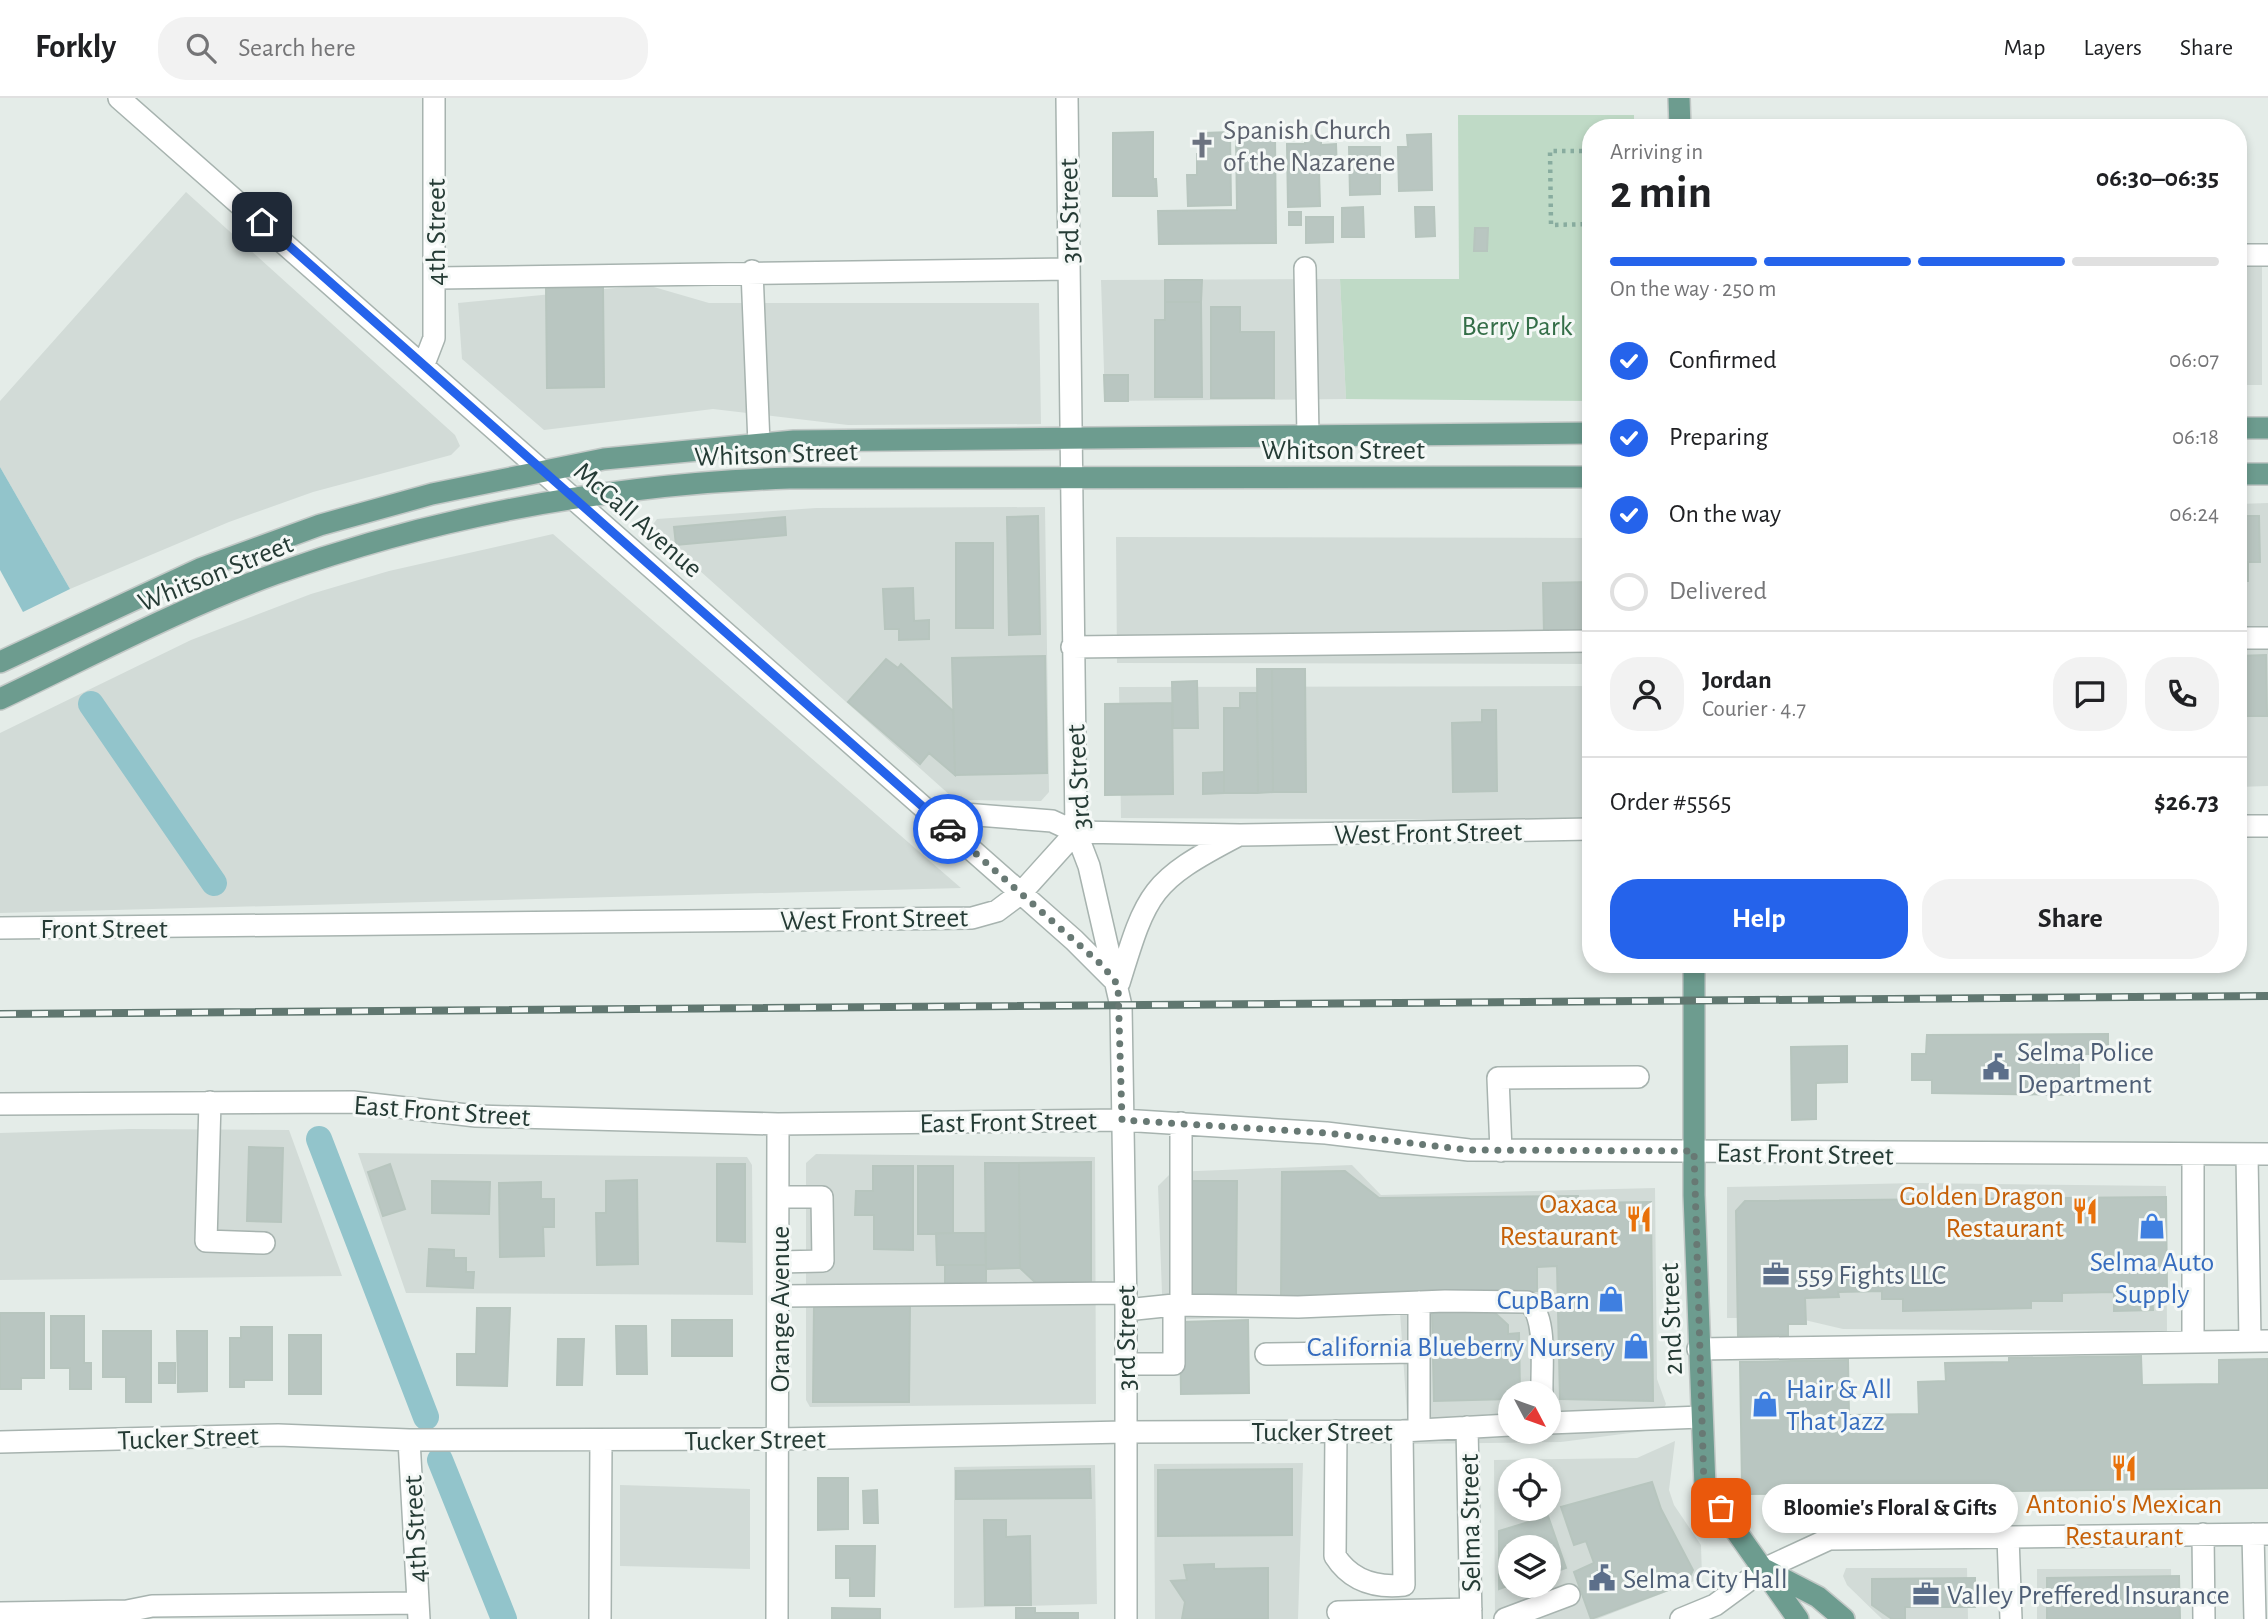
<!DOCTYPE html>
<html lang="en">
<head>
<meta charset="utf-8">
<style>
  :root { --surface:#fff; --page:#f2f2f2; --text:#202124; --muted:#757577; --line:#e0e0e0; --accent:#2563eb }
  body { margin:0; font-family:"Alegreya Sans",sans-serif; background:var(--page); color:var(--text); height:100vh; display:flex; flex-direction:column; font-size:26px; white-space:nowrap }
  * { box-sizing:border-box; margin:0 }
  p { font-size:23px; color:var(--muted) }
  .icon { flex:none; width:38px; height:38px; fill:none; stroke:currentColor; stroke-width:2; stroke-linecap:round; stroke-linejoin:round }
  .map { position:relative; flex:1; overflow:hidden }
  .panel { position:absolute; left:1582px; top:21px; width:665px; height:854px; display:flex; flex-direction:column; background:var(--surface); border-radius:28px; box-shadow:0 4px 10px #0003 }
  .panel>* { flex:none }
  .needle { width:46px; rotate:131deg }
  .controls { position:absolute; left:1498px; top:1283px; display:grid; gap:14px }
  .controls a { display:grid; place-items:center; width:63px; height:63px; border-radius:50%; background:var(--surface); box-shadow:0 4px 10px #0003; font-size:35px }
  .pin { position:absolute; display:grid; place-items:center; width:60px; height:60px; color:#fff; margin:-30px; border-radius:14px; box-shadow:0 4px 10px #0006 }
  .courier { position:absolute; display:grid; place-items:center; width:70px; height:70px; margin:-35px; border:5px solid #2563eb; border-radius:50%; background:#fff; color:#222; box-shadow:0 2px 9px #0007 }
  .bubble { position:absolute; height:49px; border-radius:24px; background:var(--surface); box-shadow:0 4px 10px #0003; font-size:23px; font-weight:700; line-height:49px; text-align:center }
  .head em { font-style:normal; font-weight:700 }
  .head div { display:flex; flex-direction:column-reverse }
  .head { display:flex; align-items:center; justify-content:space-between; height:119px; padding:0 28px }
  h1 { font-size:46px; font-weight:700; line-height:52px }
  .bar { display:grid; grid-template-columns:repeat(4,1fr); gap:10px 7px; align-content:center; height:84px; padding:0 28px }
  .bar i { height:9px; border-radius:5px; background:var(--line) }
  .bar .selected { background:var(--accent) }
  .bar p { grid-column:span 4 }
  .line { display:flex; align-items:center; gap:18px; padding:0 28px; border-top:2px solid var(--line) }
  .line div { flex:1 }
  .round { display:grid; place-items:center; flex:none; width:74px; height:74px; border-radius:28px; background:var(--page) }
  ol { padding:0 28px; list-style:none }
  li { display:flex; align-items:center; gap:21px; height:77px }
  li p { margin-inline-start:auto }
  li .icon { padding:7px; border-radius:50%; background:var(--accent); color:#fff; stroke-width:4 }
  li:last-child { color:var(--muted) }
  li i { width:38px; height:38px; border:4px solid var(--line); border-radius:50% }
  .action { display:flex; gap:14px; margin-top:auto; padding:14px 28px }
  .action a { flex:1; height:80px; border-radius:28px; background:var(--accent); color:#fff; font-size:28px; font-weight:700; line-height:80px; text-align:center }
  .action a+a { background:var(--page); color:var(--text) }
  header { display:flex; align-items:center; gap:42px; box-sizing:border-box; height:98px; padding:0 35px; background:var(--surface); border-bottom:2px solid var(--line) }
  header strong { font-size:33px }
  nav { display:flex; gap:38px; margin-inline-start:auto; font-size:24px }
  .search { width:490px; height:63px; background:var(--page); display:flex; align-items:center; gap:18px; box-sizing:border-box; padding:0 24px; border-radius:28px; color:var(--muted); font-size:26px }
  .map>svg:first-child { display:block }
  .built { fill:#d2dbd7; fill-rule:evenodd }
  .green { fill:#bfdac6 }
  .water { fill:#92c4cb }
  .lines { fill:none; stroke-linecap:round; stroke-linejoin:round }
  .canal { stroke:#92c4cb; stroke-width:26 }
  .building { fill:#b9c6c1; stroke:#b7c5be; stroke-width:2 }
  .minor-casing { stroke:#a7b3af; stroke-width:24 }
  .major-casing { stroke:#c2c8c6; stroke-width:24 }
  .path { stroke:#88ac9f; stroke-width:4.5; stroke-dasharray:3.5 5; stroke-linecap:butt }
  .minor { stroke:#fff; stroke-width:21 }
  .major { stroke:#6d9c8f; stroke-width:21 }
  .rail-casing { stroke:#607770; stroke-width:8 }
  .rail { stroke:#f4f8f6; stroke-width:5; stroke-dasharray:16; stroke-linecap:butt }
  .done { stroke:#687974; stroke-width:7; stroke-dasharray:0 12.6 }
  .route { stroke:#2563eb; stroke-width:9 }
  .labels { text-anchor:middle; stroke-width:6; stroke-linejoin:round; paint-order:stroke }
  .worship-label { font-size:28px; fill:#5b616d; stroke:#f4f8f6; text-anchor:start }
  .street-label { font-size:28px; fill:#253b35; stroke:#f4f8f6 }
  .park-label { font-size:28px; fill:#346e48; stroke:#f4f8f6 }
  .service-label { font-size:28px; fill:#4e5e75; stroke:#f4f8f6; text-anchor:start }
  .food-label { font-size:28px; fill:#c56008; stroke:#f4f8f6; text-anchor:end }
  .shop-label { font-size:28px; fill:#366cbe; stroke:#f4f8f6; text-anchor:end }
</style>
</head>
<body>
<header>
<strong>Forkly</strong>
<div class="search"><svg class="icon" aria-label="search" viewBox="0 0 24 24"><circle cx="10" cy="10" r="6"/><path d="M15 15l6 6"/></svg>Search here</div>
<nav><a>Map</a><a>Layers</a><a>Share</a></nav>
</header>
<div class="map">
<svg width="2268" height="1521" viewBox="0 0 2268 1521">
  <rect width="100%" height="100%" fill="#e4ece8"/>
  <path class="built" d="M186,94L455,337L460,348L451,357L313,394L229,424L70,491L0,369V303Z
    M2238,165H2262V287H2238Z
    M1340,181L1346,301L1105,303L1101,182Z
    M647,187L709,205H1039L1041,326L848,327L713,311L544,332L462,261L458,205Z
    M2268,405V528H2238V406Z
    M1045,409L1049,694L1041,703L964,702L952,699L651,429L657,421L816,410Z
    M553,436L961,790L0,815V635L191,542L311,496L389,473Z
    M1116,439L1591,440V566L1117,565Z
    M2238,549H2268V688L2238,689Z
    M1591,588V722L1121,720L1119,589Z
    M130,1031L289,1032L342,1178L0,1182V1035Z
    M358,1055L747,1059L752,1067L753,1197L406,1195Z
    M816,1056L1095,1059L1096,1306L810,1309L806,1302V1065Z
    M1352,1067L1381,1097L1655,1090L1657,1281L1666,1306L1653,1332L1561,1344L1409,1346L1400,1214L1163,1222L1158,1088L1172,1074ZM1510,1295H1549V1334H1510Z
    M1917,1085L2166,1088L2167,1233L1843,1231L1796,1220H1727V1089Z
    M1675,1343L1669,1392L1674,1407L1701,1447L1702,1480L1597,1521H1495L1494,1362L1637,1360ZM1510,1372H1549V1410H1510ZM1510,1449H1549V1488H1510Z
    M1303,1365L1298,1521H1155L1154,1366Z
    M1095,1367L1097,1506L954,1510V1369Z
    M620,1387L750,1391V1471L620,1468Z
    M1846,1470H1967L1968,1521H1882L1847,1487L1843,1478Z
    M2037,1471H2171L2172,1521H2037Z"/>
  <path class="green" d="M1458,17H1634V30H1591V303L1346,301L1340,181H1459Z"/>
  <path class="water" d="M0,369L70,491L23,514L0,472Z"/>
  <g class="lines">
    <path class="canal" d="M91,606L214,785
      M319,1041L426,1319
      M440,1362L504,1521"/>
  </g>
  <path class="building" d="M1739,22H1840V30H1738Z
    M1153,34V81H1156L1157,98H1113V35Z
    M1230,34L1231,107L1188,108L1187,77H1197V56H1204V35Z
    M1431,36L1432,92L1399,93L1398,49H1408L1407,37Z
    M1275,37L1276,145L1159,146L1158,113L1237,112L1236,38Z
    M1321,37V47L1336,46L1337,73H1319L1320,108L1288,109L1287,46H1305V38Z
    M1349,49H1380V96L1350,97Z
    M1363,109L1364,139H1342V110Z
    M1415,109H1434L1435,138L1416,139Z
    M1289,114H1301V127H1289Z
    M1306,119H1333V144L1306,145Z
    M1475,130H1488L1487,153H1474Z
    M1165,182H1202L1201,204H1165Z
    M603,189L604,289L547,290L546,190Z
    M1165,204H1201L1202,299H1155V222H1165Z
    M1211,209H1240V234H1274V300H1211Z
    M1104,277H1128V303H1105Z
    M1038,418L1040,536L1009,537L1007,419Z
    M2238,418H2259L2260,464H2248V483H2238Z
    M785,419L786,437L676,447L674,429Z
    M956,445H993V530H956Z
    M1591,484V535L1544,536L1543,485Z
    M913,490L914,523L929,522V541L899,542V531H885L883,491Z
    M2266,557L2267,618H2238V558Z
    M1045,558L1047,675L955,677L952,560Z
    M886,561L898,570L901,566L953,613L955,677L929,655L920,666L848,604Z
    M1257,571H1272L1273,694L1258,695Z
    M1272,571H1305L1306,694H1273Z
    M1197,583L1198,630H1173L1172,584Z
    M1240,595H1257L1258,695H1224V610H1240Z
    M1172,605L1173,696L1105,697V606Z
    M1482,612H1496L1497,693L1453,694L1452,625L1482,624Z
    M1224,674V695L1203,696V675Z
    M2108,936V956H2079V997L1932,995V982H1912V956H1926L1927,937Z
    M1847,948V984L1816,985V1021L1792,1022L1791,949Z
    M249,1049L283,1050L281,1124L247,1123Z
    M1091,1064V1188H1039L1020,1170L1019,1065Z
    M985,1065H1019L1020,1170L986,1171Z
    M390,1066L405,1111L383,1118L368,1074Z
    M717,1066H745V1144L717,1143Z
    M873,1068H913V1152L874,1151V1117H855L856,1093H873Z
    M918,1068H953V1135L918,1136Z
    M1345,1073L1379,1100L1578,1098V1105L1651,1104L1653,1303L1560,1301L1557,1168L1537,1169V1193L1281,1198L1282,1074Z
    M637,1082L638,1166L597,1167L596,1115H606V1083Z
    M432,1083L490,1084L489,1116L432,1115Z
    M1188,1083H1237L1236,1198H1188Z
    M541,1084V1101H554V1129H543L544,1158L500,1159L499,1085Z
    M2166,1099L2167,1194H2152L2153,1212L2114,1213V1194L2062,1195V1203H2031V1210L1903,1213V1201H1882V1193L1838,1194L1839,1199L1805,1200L1806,1226H1788V1237L1738,1238L1736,1113L1745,1103Z
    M936,1135H985L986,1167H937Z
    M429,1151L454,1152V1160H466V1174H474L473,1190L427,1188Z
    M945,1167H986V1192L945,1193Z
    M814,1207H910L909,1304H813Z
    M477,1210H510L507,1288L457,1287V1256H476Z
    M1493,1213L1508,1227V1236L1519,1235L1520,1295H1510V1301L1434,1303L1432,1215Z
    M0,1215H44V1280H21V1291H0Z
    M51,1218H84V1265H91V1291H70V1270H51Z
    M672,1222H732V1258H672Z
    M1248,1222L1249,1295L1181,1296L1180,1224Z
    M616,1228H646L647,1276H617Z
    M241,1229H272V1282H244V1289H230V1240H241Z
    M103,1233H151V1304H126V1279H103Z
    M177,1233H207V1293L178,1294Z
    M289,1237H321V1296H289Z
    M558,1241H584L582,1287H557Z
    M2141,1258L2142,1287L2219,1286V1262L2268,1261V1390L1749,1396L1742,1388L1740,1264L1848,1262L1849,1317L1919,1316L1918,1284L1946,1283L1945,1265L2009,1264V1260Z
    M159,1265H175V1285H159Z
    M1090,1371L1091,1400L956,1401V1373Z
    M1292,1371V1437L1158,1438V1372Z
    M818,1380H848V1431L818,1432Z
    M1652,1384L1661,1411L1693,1472L1687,1485L1591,1521L1574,1474L1594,1465L1586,1443L1574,1447L1561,1409Z
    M877,1392L878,1425H864L863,1393Z
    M1548,1418L1566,1470L1549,1476V1449H1510V1487L1499,1491V1433Z
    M984,1422H1006V1439L1030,1438L1031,1507H985Z
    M836,1448H875L874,1498H850V1480H836Z
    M1214,1466V1471L1268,1470V1521H1182L1185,1504L1171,1483L1187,1482L1184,1467Z
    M2179,1478L2180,1521H2047V1480Z
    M1975,1480V1509H1905V1521H1892L1872,1507V1481Z
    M832,1510L880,1511V1521H832Z
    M1016,1510H1035V1515H1078V1521H1016Z"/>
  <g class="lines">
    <g class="minor-casing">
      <path id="minor" d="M119,0L1074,842L1115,883
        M1067,0L1076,734L1089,768L1121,908L1126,1212V1521
        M2238,157H2268
        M1305,170L1308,339
        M752,173L759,346
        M437,180L1069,171
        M424,266L434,240V0
        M2238,540H2268
        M1072,549L1591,543
        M927,713L1052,723L1076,734
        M2238,728H2268
        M0,830L972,820L997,813L1021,795L1076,734L1240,737L1591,731
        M1119,885C1147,793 1151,783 1237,738
        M210,1004L206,1143L264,1145
        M0,1006L353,1004L476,1018L778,1026L1122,1022L1326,1035L1469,1052L2268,1056
        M1181,1025V1207
        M1501,1053L1498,980L1638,979
        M2193,1056V1243
        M2247,1057L2250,1243
        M779,1099H822L823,1163L779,1164
        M780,1198L1126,1195
        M1419,1204V1332
        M1126,1212L1174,1207L1298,1209L1445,1203L1527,1204C1548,1215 1541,1272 1542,1295
        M1698,1251L2268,1243
        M1266,1256L1418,1254
        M1126,1266H1174V1207
        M1549,1325L1701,1319
        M1467,1329L1471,1521
        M1336,1333L1335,1458C1351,1483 1376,1490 1404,1487L1402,1333
        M409,1342L419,1521
        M0,1344L278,1337L409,1342L778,1341L1125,1334L1402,1333L1510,1327
        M2203,1436L2204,1521
        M2253,1436L2255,1521
        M2008,1439L2011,1521
        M1338,1514L1471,1511
        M0,1515L127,1513L152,1508L418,1505
        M600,1521L601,1342
        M777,1521L778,1026
        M1505,1521L1569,1497
        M1681,1521L1715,1507L1764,1471L1829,1441L2268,1436"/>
    </g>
    <g class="major-casing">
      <path id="major" d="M1679,0L1680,30
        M2238,330H2268
        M2238,376H2268
        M0,564L202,470L320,427L432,396L604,361L794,343L1591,335
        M0,601C91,558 181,510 275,476C440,417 615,386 789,380L1591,379
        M1694,866V1097L1705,1389L1798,1521
        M1766,1472L1818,1499L1844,1521"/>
    </g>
    <path class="path" d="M1591,53H1550L1551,127L1591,126"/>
    <use href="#minor" class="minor"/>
    <use href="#major" class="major"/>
    <g class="rail-casing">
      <path id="rail" d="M0,916L2268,898"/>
    </g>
    <use href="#rail" class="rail"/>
  </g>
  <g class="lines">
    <path class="done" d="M948,731L1103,868L1118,887L1122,1022L1326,1035L1469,1052L1694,1053L1704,1389L1721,1410"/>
    <path class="route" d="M262,124L948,731"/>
  </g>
  <defs>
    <g id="church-bare" transform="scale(2.1)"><path d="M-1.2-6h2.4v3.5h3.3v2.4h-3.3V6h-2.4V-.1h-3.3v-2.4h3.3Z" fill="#6b7280" stroke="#f4f8f6" stroke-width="2.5" paint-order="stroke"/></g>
    <g id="civic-bare" transform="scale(2.1)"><path d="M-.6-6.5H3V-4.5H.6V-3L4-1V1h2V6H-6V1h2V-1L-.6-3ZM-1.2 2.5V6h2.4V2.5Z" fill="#5c6f8a" stroke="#f4f8f6" stroke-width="2.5" paint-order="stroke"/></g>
    <g id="restaurant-bare" transform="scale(2.1)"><path d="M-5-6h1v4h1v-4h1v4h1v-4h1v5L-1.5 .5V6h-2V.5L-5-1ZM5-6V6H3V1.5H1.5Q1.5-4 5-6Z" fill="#e8710a" stroke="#f4f8f6" stroke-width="2.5" paint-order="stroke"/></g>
    <g id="shop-bare" transform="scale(2.1)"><path d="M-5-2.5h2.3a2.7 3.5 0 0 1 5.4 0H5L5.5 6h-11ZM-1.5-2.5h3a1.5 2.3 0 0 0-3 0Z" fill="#3f7fe0" stroke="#f4f8f6" stroke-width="2.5" paint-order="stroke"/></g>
    <g id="office-bare" transform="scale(2.1)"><path d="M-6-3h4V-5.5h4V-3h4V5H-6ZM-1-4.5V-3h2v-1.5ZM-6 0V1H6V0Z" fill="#5c6f8a" stroke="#f4f8f6" stroke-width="2.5" paint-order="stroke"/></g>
  </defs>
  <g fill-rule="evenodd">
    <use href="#church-bare" x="1202" y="47"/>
    <use href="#civic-bare" x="1996" y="969"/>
    <use href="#restaurant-bare" x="2085" y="1113"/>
    <use href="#restaurant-bare" x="1639" y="1121"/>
    <use href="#shop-bare" x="2152" y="1128"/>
    <use href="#office-bare" x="1776" y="1176"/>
    <use href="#shop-bare" x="1611" y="1201"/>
    <use href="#shop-bare" x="1636" y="1248"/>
    <use href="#shop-bare" x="1765" y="1306"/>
    <use href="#restaurant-bare" x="2124" y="1370"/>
    <use href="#civic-bare" x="1602" y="1480"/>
    <use href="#office-bare" x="1926" y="1496"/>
  </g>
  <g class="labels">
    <g class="worship-label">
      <text x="1223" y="41">Spanish Church<tspan x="1223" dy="32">of the Nazarene</tspan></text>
    </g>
    <g class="street-label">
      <text transform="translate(1068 113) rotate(-91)" y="10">3rd Street</text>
      <text transform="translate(435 134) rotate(-90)" y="10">4th Street</text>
      <text x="1343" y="361">Whitson Street</text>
      <text transform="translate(776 355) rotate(-2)" y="10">Whitson Street</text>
      <text transform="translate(639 421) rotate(41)" y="10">McCall Avenue</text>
      <text transform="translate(215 474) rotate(-22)" y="10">Whitson Street</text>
      <text transform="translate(1077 679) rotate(-93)" y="10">3rd Street</text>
      <text transform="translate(1428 734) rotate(-1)" y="10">West Front Street</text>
      <text transform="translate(874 820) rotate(-1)" y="10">West Front Street</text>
      <text x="104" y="840">Front Street</text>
      <text transform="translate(442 1012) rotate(4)" y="10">East Front Street</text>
      <text transform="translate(1008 1023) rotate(-1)" y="10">East Front Street</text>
      <text transform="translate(1805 1055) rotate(1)" y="10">East Front Street</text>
      <text transform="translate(779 1211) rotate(-90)" y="10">Orange Avenue</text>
      <text transform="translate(1670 1221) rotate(-92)" y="10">2nd Street</text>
      <text transform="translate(1125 1240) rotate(-90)" y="10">3rd Street</text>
      <text x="1322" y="1343">Tucker Street</text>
      <text transform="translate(188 1339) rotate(-2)" y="10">Tucker Street</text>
      <text transform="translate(755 1341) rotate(-1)" y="10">Tucker Street</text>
      <text transform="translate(1469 1425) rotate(-91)" y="10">Selma Street</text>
      <text transform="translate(414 1431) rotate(-93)" y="10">4th Street</text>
    </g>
    <g class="park-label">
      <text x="1517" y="237">Berry Park</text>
    </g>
    <g class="service-label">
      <text x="2017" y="963">Selma Police<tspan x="2017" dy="32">Department</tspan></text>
      <text x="1797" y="1186">559 Fights LLC</text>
      <text x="1623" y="1490">Selma City Hall</text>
      <text x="1947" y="1506">Valley Preffered Insurance</text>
    </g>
    <g class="food-label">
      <text x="2064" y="1107">Golden Dragon<tspan x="2064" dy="32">Restaurant</tspan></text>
      <text x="1618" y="1115">Oaxaca<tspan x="1618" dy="32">Restaurant</tspan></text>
      <text x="2124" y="1415" text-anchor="middle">Antonio's Mexican<tspan x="2124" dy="32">Restaurant</tspan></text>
    </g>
    <g class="shop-label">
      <text x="2152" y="1173" text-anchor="middle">Selma Auto<tspan x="2152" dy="32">Supply</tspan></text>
      <text x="1590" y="1211">CupBarn</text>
      <text x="1615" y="1258">California Blueberry Nursery</text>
      <text x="1786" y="1300" text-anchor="start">Hair &amp; All<tspan x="1786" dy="32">That Jazz</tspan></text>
    </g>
  </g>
</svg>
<div class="controls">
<a><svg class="needle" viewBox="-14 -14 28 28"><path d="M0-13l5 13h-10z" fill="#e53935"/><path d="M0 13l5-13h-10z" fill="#757577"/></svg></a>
<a><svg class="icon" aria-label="locate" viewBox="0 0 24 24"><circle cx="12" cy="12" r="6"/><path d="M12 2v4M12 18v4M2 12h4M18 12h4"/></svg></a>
<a><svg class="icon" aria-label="layers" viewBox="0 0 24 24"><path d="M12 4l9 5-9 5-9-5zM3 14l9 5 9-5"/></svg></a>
</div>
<div class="pin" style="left:1721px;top:1410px;background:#ea580c"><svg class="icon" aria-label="bag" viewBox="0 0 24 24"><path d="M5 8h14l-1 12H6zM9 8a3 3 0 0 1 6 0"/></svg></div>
<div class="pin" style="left:262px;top:124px;background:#1f2937"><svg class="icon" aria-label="home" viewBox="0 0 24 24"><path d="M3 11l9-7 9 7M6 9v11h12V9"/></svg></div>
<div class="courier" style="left:948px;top:731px"><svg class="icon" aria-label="car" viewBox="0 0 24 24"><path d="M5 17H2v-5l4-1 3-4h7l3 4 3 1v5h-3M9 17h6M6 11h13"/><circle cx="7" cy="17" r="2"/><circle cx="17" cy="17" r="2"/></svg></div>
<div class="bubble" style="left:1762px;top:1386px;width:256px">Bloomie's Floral &amp; Gifts</div>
<section class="panel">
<div class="head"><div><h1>2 min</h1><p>Arriving in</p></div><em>06:30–06:35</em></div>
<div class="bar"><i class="selected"></i><i class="selected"></i><i class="selected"></i><i></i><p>On the way · 250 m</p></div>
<ol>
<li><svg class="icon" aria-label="check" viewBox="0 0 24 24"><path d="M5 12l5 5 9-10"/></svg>Confirmed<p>06:07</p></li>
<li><svg class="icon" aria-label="check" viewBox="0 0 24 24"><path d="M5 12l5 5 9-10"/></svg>Preparing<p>06:18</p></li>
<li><svg class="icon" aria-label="check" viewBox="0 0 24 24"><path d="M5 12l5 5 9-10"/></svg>On the way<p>06:24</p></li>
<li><i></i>Delivered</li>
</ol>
<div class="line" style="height:126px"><a class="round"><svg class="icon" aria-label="person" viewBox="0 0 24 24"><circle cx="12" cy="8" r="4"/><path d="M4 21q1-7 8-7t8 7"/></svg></a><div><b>Jordan</b><p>Courier · 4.7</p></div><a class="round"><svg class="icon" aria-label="chat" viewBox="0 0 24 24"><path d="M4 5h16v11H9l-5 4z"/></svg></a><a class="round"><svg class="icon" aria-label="phone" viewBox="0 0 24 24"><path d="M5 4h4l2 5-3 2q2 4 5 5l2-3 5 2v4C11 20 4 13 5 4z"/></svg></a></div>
<div class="line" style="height:91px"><div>Order #5565</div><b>$26.73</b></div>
<div class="action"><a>Help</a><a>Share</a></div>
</section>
</div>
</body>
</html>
